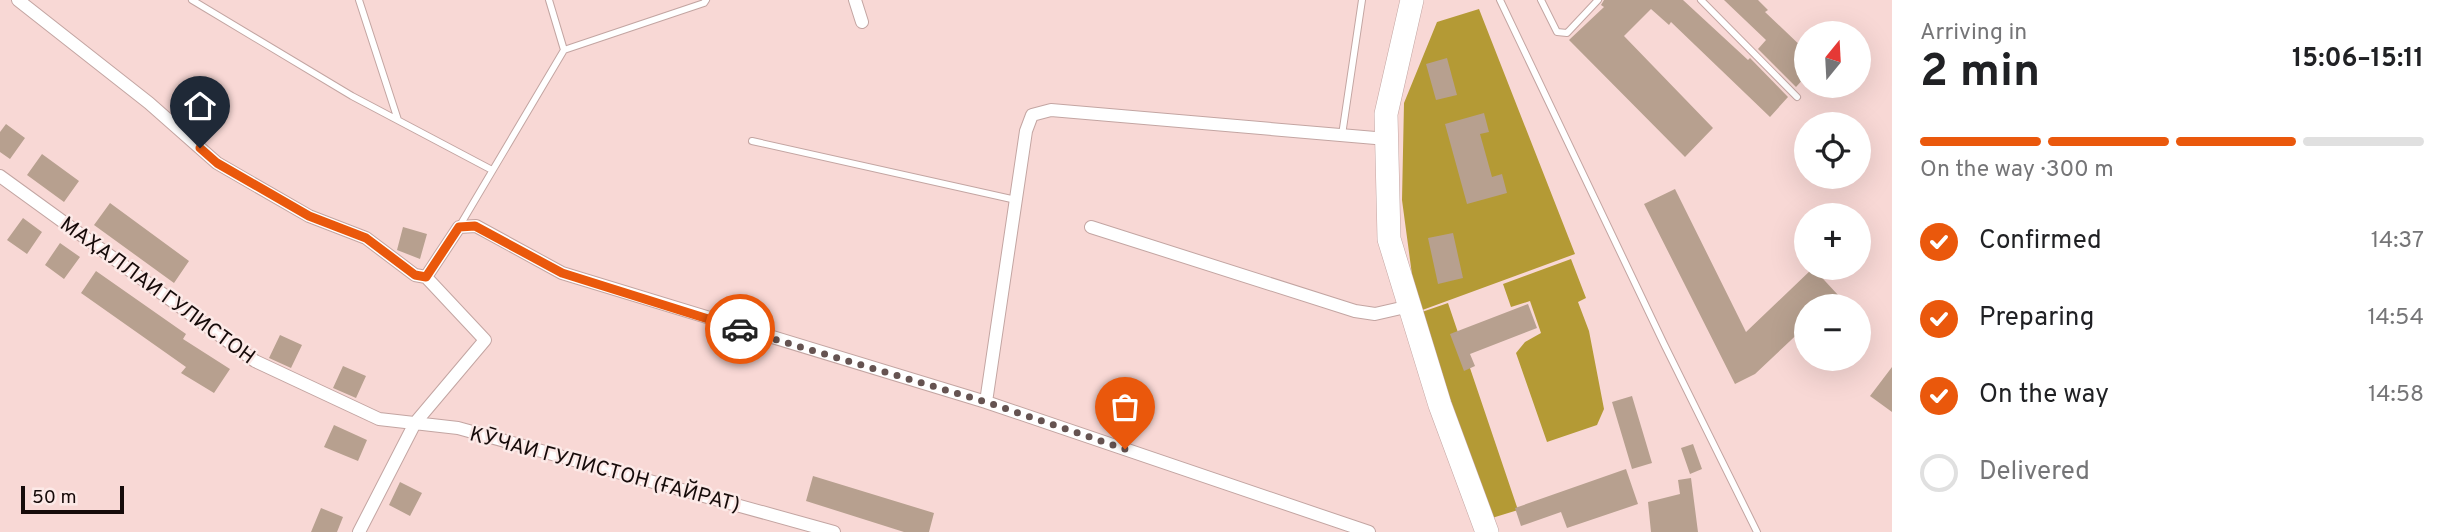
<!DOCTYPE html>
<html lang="en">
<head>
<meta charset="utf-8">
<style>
  :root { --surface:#fff; --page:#f6f6f6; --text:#202124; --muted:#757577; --line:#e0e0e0; --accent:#ea580c }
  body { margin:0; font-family:Overpass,sans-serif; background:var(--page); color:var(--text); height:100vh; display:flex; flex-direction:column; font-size:26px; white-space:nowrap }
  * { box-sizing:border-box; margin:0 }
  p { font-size:23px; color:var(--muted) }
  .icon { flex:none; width:38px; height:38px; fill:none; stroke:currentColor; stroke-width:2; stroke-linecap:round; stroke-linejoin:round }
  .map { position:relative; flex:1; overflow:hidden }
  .details { display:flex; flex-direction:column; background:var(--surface); width:560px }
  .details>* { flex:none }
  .needle { width:46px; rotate:18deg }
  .tools { position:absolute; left:1794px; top:21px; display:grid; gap:14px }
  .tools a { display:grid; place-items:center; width:77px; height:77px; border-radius:50%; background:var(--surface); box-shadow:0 7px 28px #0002; font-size:35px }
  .scale { position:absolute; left:21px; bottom:18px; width:103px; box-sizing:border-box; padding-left:7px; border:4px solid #160b0a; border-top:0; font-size:19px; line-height:24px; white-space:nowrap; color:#160b0a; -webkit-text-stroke:5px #fce9e7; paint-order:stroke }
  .pin { position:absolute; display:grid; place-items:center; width:60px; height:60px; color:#fff; margin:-72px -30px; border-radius:50% 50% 50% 0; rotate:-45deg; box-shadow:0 0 7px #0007 }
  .pin .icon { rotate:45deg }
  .courier { position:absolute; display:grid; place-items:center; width:70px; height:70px; margin:-35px; border:5px solid #ea580c; border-radius:50%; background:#fff; color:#222; box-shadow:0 2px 9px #0007 }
  .head em { font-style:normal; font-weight:700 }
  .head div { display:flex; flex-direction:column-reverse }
  .head { display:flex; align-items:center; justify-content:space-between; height:119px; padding:0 28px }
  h1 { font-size:46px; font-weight:700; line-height:52px }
  .bar { display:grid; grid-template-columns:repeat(4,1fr); gap:10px 7px; align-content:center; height:84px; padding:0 28px }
  .bar i { height:9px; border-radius:5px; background:var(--line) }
  .bar .selected { background:var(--accent) }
  .bar p { grid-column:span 4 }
  ol { padding:0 28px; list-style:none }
  li { display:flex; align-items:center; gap:21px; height:77px }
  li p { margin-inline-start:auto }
  li .icon { padding:7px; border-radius:50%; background:var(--accent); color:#fff; stroke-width:4 }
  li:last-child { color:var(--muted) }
  li i { width:38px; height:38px; border:4px solid var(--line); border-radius:50% }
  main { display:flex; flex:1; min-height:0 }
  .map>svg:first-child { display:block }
  .forest { fill:#b49a35 }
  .building { fill:#b7a08f }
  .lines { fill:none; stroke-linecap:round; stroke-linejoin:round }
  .lane-casing { stroke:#c3a5a2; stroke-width:8 }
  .street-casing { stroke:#c3a5a2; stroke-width:14 }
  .highway-casing { stroke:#c3a5a2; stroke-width:24 }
  .lane { stroke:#fff; stroke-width:6 }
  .street { stroke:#fff; stroke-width:12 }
  .highway { stroke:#fff; stroke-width:23 }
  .done { stroke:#655351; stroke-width:7; stroke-dasharray:0 12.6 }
  .route { stroke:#ea580c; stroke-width:9 }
  .labels { text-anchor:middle; stroke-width:5; stroke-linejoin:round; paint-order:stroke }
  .street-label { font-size:21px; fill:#160b0a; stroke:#fce9e7 }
</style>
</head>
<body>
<main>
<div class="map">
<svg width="1892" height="532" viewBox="0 0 1892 532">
  <rect width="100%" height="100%" fill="#f8d8d5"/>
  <path class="forest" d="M1479,9L1575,254L1417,312L1402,200L1404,103L1437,22Z
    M1571,259L1586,298L1578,302L1589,331L1604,409L1597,425L1547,442L1516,353L1525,342L1541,333L1530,301L1511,307L1503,284Z
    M1448,303L1518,510L1492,518L1419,313Z"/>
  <path class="building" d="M1604,0H1683L1748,60L1750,58L1788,97L1770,117L1671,22L1669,25L1651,9L1624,36L1713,128L1685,157L1569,40L1604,7L1601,5Z
    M1724,0H1758L1768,10L1765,12L1806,51V76L1796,87L1758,49L1766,40Z
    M1447,58L1457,95L1436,100L1426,64Z
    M1484,113L1489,132L1480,134L1492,177L1502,174L1507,193L1467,204L1445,124Z
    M6,124L25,138L10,159L0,152V132Z
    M42,154L79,181L64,202L27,175Z
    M1675,189L1746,332L1813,268L1838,295L1826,306H1806V326L1755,374L1735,384L1644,204Z
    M110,203L189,261L174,283L94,225Z
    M23,218L42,232L27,254L7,240Z
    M403,227L427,234L420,259L397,250Z
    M1453,233L1463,278L1438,284L1428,238Z
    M60,243L80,257L64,279L45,265Z
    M96,271L186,334L183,339L230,369L214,393L181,373L186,367L81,293Z
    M1528,304L1537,328L1470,354L1475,366L1464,371L1450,334Z
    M280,335L302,345L291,368L269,358Z
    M343,366L366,376L356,398L333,388Z
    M1892,367V412L1870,396Z
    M1632,396L1652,463L1632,469L1612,402Z
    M334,425L367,440L358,461L324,447Z
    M1693,444L1702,469L1690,474L1681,448Z
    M1626,469L1638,504L1567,528L1561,512L1521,526L1515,508Z
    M813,476L934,513L929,532H904L806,501Z
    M1691,478L1698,532H1651L1648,502L1680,494L1678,480Z
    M400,482L422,493L410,516L389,505Z
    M321,508L343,517L337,532H311Z"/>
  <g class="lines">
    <g class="lane-casing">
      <path id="lane" d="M192,0L352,96L492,170
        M359,0L398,120
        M1500,0L1664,344L1757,532
        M1541,0L1557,32L1567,33L1598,0
        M1701,0L1797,97
        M564,50L704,3L706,0
        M1342,135L1362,0
        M752,141L1016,200
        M459,227L564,50L549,0"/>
    </g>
    <g class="street-casing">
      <path id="street" d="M18,0L149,103L217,163L309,216L366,238L415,275L426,277L459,227L476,226L562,273L986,402L1369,532
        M855,0L862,22
        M0,176L255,361L379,419L458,428L834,532
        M1091,227L1355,311L1375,314L1410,306
        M986,402L1026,131L1032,115L1051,110L1387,139
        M359,532L415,423L485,340L426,277"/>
    </g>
    <g class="highway-casing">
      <path id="highway" d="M1412,0L1386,114L1389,239L1440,405L1487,532"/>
    </g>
    <use href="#lane" class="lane"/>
    <use href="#street" class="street"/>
    <use href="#highway" class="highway"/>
  </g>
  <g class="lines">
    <path class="done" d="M740,329L986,402L1125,449"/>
    <path class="route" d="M200,148L217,163L309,216L366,238L415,275L426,277L459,227L475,226L562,273L740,329"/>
  </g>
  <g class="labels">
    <g class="street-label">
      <text transform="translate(158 290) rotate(36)" y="7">МАҲАЛЛАИ ГУЛИСТОН</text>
      <text transform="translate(605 469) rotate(15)" y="7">КӮЧАИ ГУЛИСТОН (ҒАЙРАТ)</text>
    </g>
  </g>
</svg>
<div class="tools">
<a><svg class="needle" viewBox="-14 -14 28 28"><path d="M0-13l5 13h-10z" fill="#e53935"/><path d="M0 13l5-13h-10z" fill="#757577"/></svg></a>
<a><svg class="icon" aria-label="locate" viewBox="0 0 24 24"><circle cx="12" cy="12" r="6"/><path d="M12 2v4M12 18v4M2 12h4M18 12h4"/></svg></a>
<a>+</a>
<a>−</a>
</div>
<div class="scale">50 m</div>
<div class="pin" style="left:1125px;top:449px;background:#ea580c"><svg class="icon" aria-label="bag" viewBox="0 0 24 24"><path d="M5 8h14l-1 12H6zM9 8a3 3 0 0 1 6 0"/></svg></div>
<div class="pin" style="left:200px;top:148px;background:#1f2937"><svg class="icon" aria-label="home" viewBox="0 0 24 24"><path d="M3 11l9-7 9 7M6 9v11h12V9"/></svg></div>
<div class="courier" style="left:740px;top:329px"><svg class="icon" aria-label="car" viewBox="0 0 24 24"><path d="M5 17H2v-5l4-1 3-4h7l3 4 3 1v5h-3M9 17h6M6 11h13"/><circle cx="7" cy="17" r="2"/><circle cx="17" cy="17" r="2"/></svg></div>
</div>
<section class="details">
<div class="head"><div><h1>2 min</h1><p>Arriving in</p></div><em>15:06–15:11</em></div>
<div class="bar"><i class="selected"></i><i class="selected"></i><i class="selected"></i><i></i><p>On the way · 300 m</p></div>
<ol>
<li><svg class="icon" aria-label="check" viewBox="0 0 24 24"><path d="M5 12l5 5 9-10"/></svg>Confirmed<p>14:37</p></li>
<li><svg class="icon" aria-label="check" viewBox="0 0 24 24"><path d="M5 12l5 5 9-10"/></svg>Preparing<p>14:54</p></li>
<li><svg class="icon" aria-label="check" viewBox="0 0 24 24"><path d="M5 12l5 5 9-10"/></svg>On the way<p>14:58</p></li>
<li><i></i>Delivered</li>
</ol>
</section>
</main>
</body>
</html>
